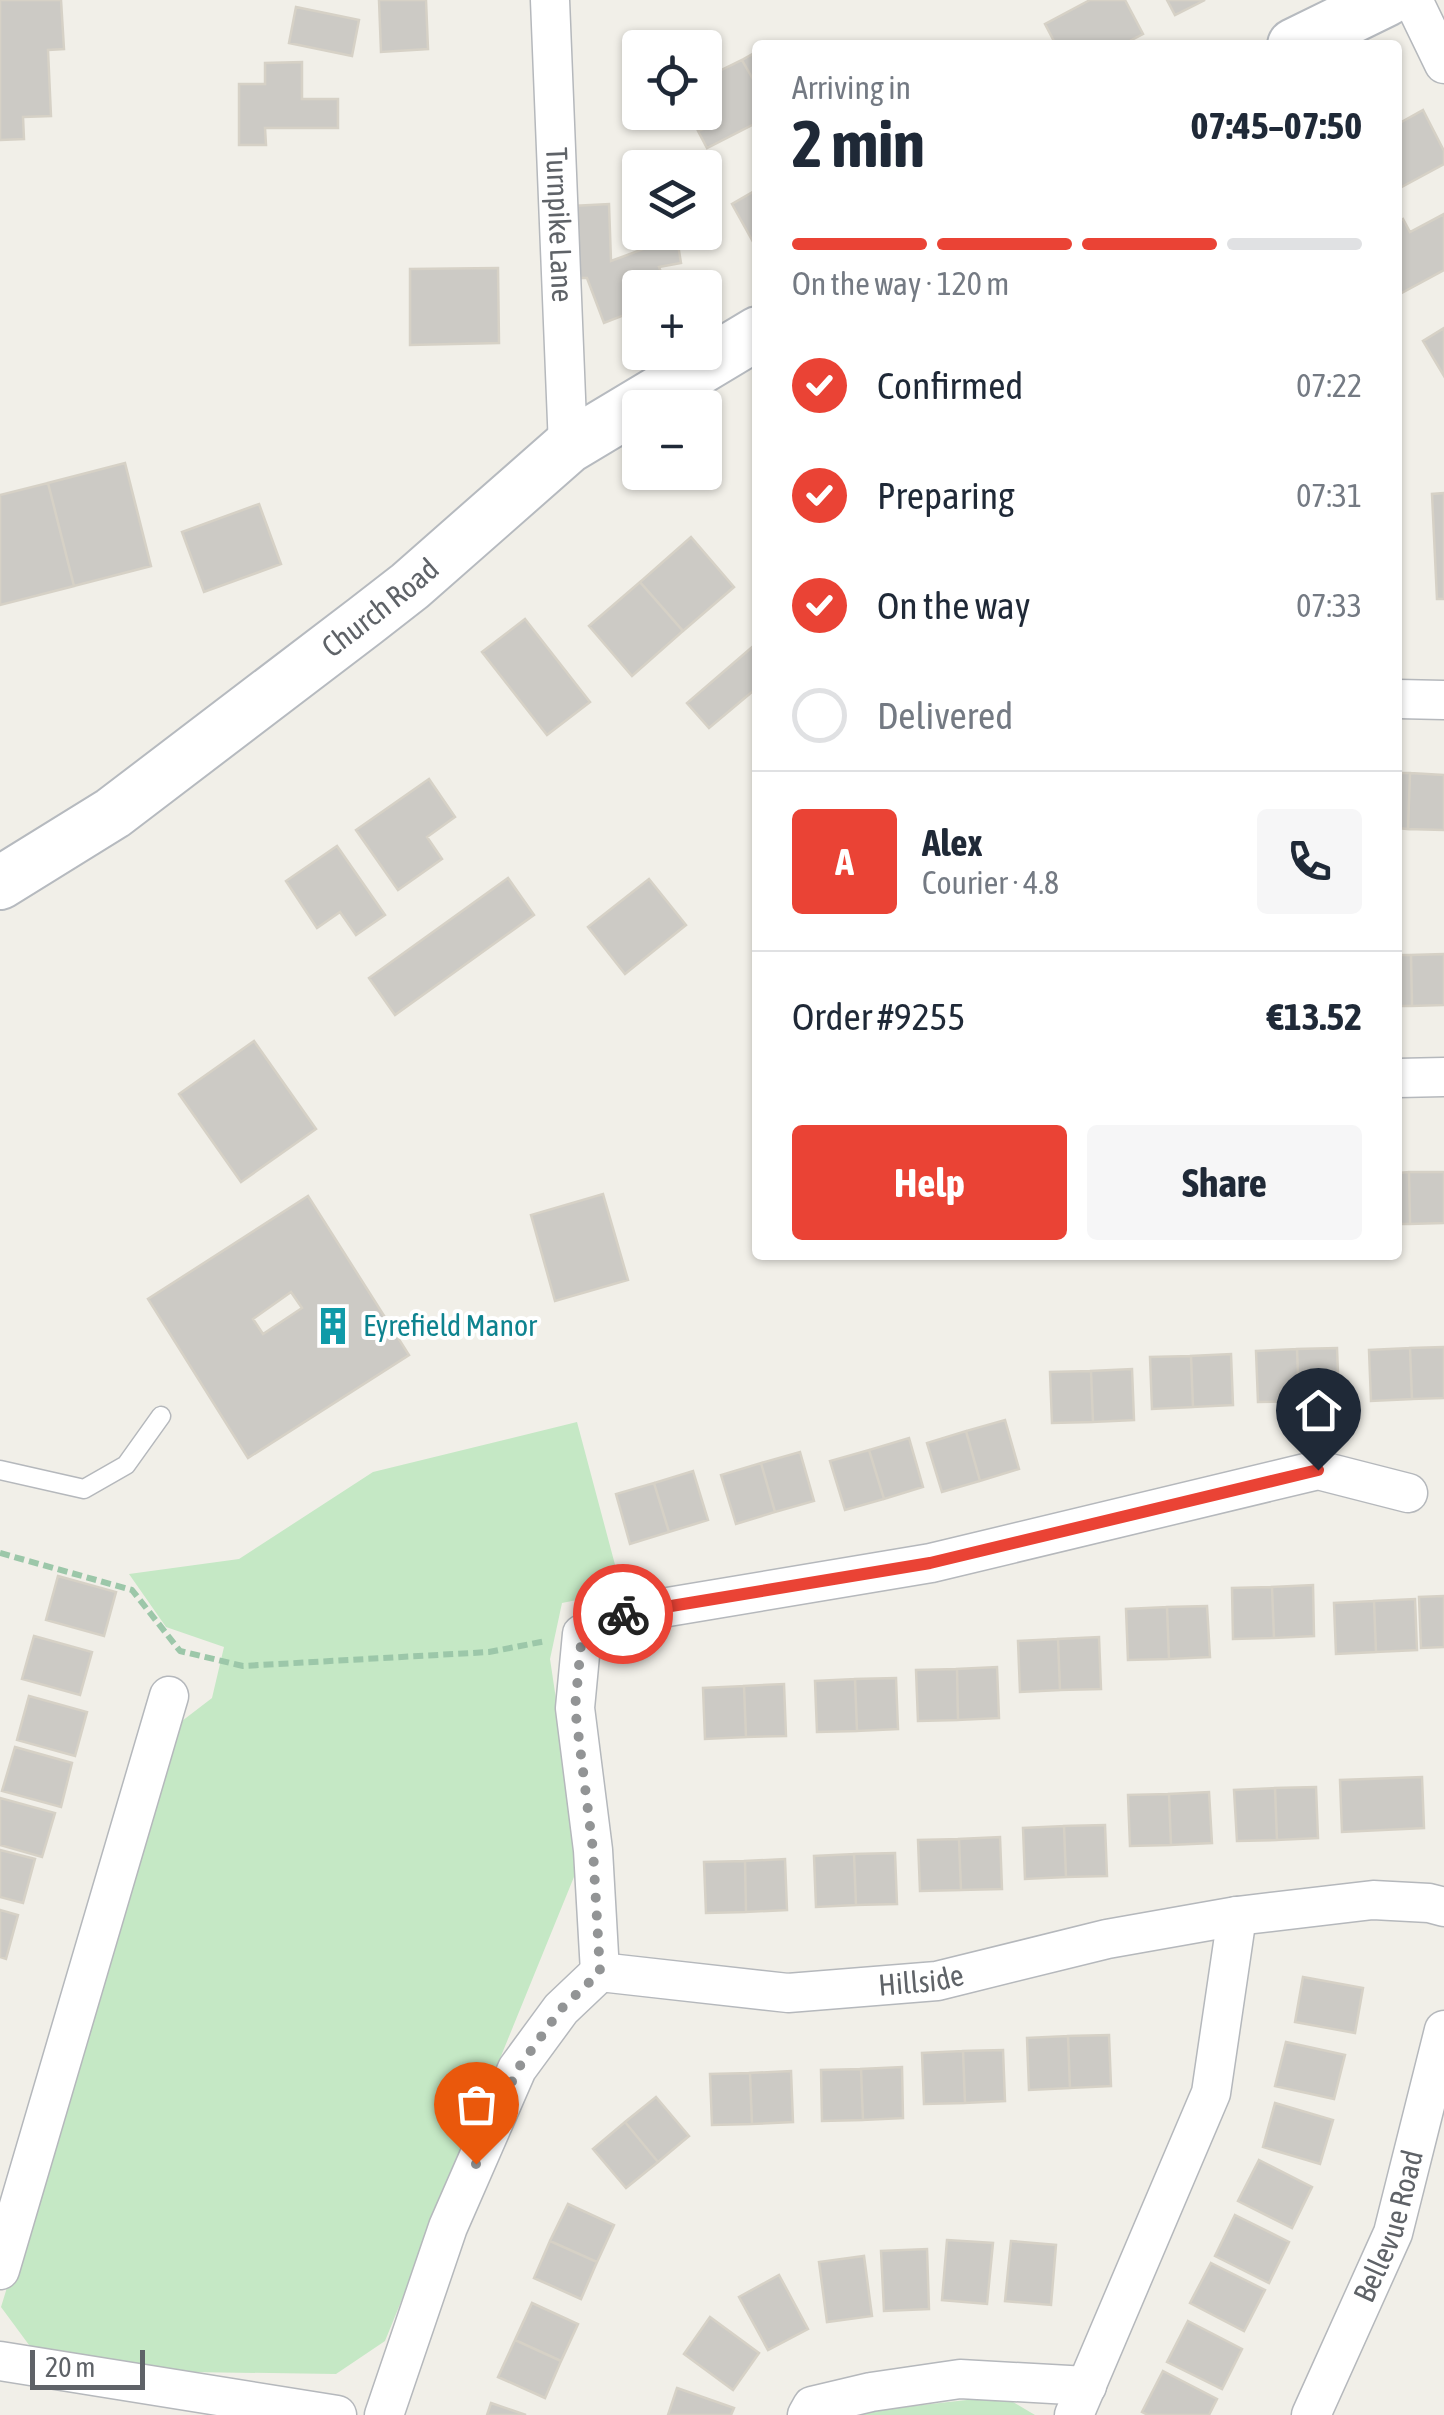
<!DOCTYPE html>
<html lang="en">
<head>
<meta charset="utf-8">
<style>
  :root { --surface:#fff; --page:#f6f6f7; --text:#1f2937; --muted:#747a83; --line:#e0e1e3; --accent:#ea4335 }
  body { margin:0; font-family:"Asap Condensed",sans-serif; background:var(--page); color:var(--text); height:100vh; display:flex; flex-direction:column; font-size:38px; white-space:nowrap }
  * { box-sizing:border-box; margin:0 }
  p { font-size:32px; color:var(--muted) }
  .icon { flex:none; width:55px; height:55px; fill:none; stroke:currentColor; stroke-width:2; stroke-linecap:round; stroke-linejoin:round }
  .map { position:relative; flex:1; overflow:hidden }
  .sheet { position:absolute; left:752px; top:40px; width:650px; height:1220px; display:flex; flex-direction:column; background:var(--surface); border-radius:10px; box-shadow:0 2px 8px #0004 }
  .sheet>* { flex:none }
  .tools { position:absolute; left:622px; top:30px; display:grid; gap:20px }
  .tools a { display:grid; place-items:center; width:100px; height:100px; border-radius:10px; background:var(--surface); box-shadow:0 2px 8px #0004; font-size:50px }
  .scale { position:absolute; left:30px; bottom:25px; width:115px; box-sizing:border-box; padding-left:10px; border:5px solid #5f6368; border-top:0; font-size:28px; line-height:35px; white-space:nowrap; color:#5f6368; -webkit-text-stroke:8px #fff; paint-order:stroke }
  .pin { position:absolute; display:grid; place-items:center; width:85px; height:85px; color:#fff; margin:-102px -42px; border-radius:50% 50% 50% 0; rotate:-45deg; box-shadow:0 0 10px #0007 }
  .pin .icon { rotate:45deg }
  .courier { position:absolute; display:grid; place-items:center; width:100px; height:100px; margin:-50px; border:8px solid #ea4335; border-radius:50%; background:#fff; color:#222; box-shadow:0 2px 12px #0007 }
  .overview em { font-style:normal; font-weight:700 }
  .overview div { display:flex; flex-direction:column-reverse }
  .overview { display:flex; align-items:center; justify-content:space-between; height:170px; padding:0 40px }
  h1 { font-size:65px; font-weight:700; line-height:75px }
  .bar { display:grid; grid-template-columns:repeat(4,1fr); gap:15px 10px; align-content:center; height:120px; padding:0 40px }
  .bar i { height:12px; border-radius:8px; background:var(--line) }
  .bar .selected { background:var(--accent) }
  .bar p { grid-column:span 4 }
  .line { display:flex; align-items:center; gap:25px; padding:0 40px; border-top:2px solid var(--line) }
  .line div { flex:1 }
  .round { display:grid; place-items:center; flex:none; width:105px; height:105px; border-radius:10px; background:var(--page) }
  ol { padding:0 40px; list-style:none }
  li { display:flex; align-items:center; gap:30px; height:110px }
  li p { margin-inline-start:auto }
  li .icon { padding:10px; border-radius:50%; background:var(--accent); color:#fff; stroke-width:4 }
  li:last-child { color:var(--muted) }
  li i { width:55px; height:55px; border:5px solid var(--line); border-radius:50% }
  .cta { display:flex; gap:20px; margin-top:auto; padding:20px 40px }
  .cta a { flex:1; height:115px; border-radius:10px; background:var(--accent); color:#fff; font-size:40px; font-weight:700; line-height:115px; text-align:center }
  .cta a+a { background:var(--page); color:var(--text) }
  .map>svg:first-child { display:block }
  .green { fill:#c5e8c5 }
  .building { fill:#cccac5; stroke:#d6d1c6; stroke-width:2.5; fill-rule:evenodd }
  .lines { fill:none; stroke-linecap:round; stroke-linejoin:round }
  .lane-casing { stroke:#b5b8bc; stroke-width:21 }
  .street-casing { stroke:#b5b8bc; stroke-width:41 }
  .secondary-casing { stroke:#b6babf; stroke-width:56 }
  .path { stroke:#9cc7a9; stroke-width:6; stroke-dasharray:10 5; stroke-linecap:butt }
  .lane { stroke:#fff; stroke-width:18 }
  .street { stroke:#fff; stroke-width:38 }
  .secondary { stroke:#fff; stroke-width:52 }
  .done { stroke:#929495; stroke-width:10; stroke-dasharray:0 18 }
  .route { stroke:#ea4335; stroke-width:12 }
  .labels { text-anchor:middle; stroke-width:8; stroke-linejoin:round; paint-order:stroke }
  .street-label { font-size:30px; fill:#5f6368; stroke:#fff }
  .culture-label { font-size:30px; fill:#0d838f; stroke:#fff; text-anchor:start }
</style>
</head>
<body>
<div class="map">
<svg width="1444" height="2415" viewBox="0 0 1444 2415">
  <rect width="100%" height="100%" fill="#f1efe8"/>
  <path class="green" d="M577,1422L622,1591L562,1603L550,1659L567,1773L576,1872L385,2341L336,2374L119,2371L32,2349L1,2307L182,1721L212,1698L224,1647L166,1627L129,1574L239,1559L373,1472Z
    M1003,2396L1035,2415H831Z"/>
  <path class="building" d="M0,0H61L64,49L48,50L51,116L23,117L24,139L0,140Z
    M379,0H426L428,49L381,52Z
    M1090,0H1125L1143,34L1122,45H1056L1045,24Z
    M1167,0H1205L1175,15Z
    M296,7L359,20L352,56L289,43Z
    M758,51V88L742,60Z
    M742,60L758,88V122L707,148L698,131L708,127L701,112H705V78Z
    M302,62V99H338V128H265L266,145H239V84H265V63Z
    M1423,110L1444,151V164L1398,189V124Z
    M758,189V248L757,249L732,204Z
    M609,204L611,261L646,248L644,232H676L681,263L659,267L667,288H640V309L604,323L587,278H576L572,206Z
    M1444,214V270L1398,295V222L1403,219L1410,232Z
    M498,268L499,343L410,345V269Z
    M1444,328V376L1423,341Z
    M125,463L151,566L74,586L48,483Z
    M48,483L74,586L0,605V495Z
    M1444,493V599H1437L1432,494Z
    M259,504L281,564L204,592L182,532Z
    M691,537L734,587L683,631L640,582Z
    M640,582L683,631L632,676L589,626Z
    M525,619L590,702L547,735L482,652Z
    M758,642V687L709,728L687,703Z
    M1398,773H1410L1408,829L1398,828Z
    M1410,773L1444,775V830L1408,829Z
    M429,779L455,817L427,837L442,859L398,890L356,830Z
    M337,846L385,915L356,935L340,912L317,928L286,881Z
    M508,878L534,915L395,1015L369,978Z
    M649,879L686,925L625,974L588,927Z
    M1444,954V1005L1412,1006L1411,955Z
    M1398,955H1411L1412,1006H1398Z
    M254,1041L316,1129L241,1182L179,1094Z
    M1409,1172H1444V1223L1410,1224Z
    M1409,1172L1410,1224H1398V1173Z
    M603,1194L628,1280L555,1301L531,1215Z
    M308,1196L409,1355L248,1458L148,1299ZM291,1292L302,1308L263,1334L253,1319Z
    M1444,1347V1398L1412,1399L1410,1348Z
    M1337,1348L1339,1399L1299,1401L1297,1349Z
    M1410,1348L1412,1399L1371,1401L1369,1350Z
    M1297,1349L1299,1401L1258,1402L1256,1351Z
    M1231,1354L1233,1405L1193,1407L1191,1356Z
    M1191,1356L1193,1407L1152,1409L1150,1357Z
    M1132,1369L1134,1420L1093,1422L1091,1371Z
    M1091,1371L1093,1422L1052,1423L1050,1372Z
    M1005,1420L1019,1469L980,1481L966,1431Z
    M966,1431L980,1481L942,1492L927,1443Z
    M909,1438L923,1487L884,1499L869,1450Z
    M869,1450L884,1499L845,1510L830,1461Z
    M800,1452L814,1501L775,1512L761,1463Z
    M761,1463L775,1512L736,1524L721,1475Z
    M693,1471L708,1520L669,1532L654,1483Z
    M654,1483L669,1532L630,1544L616,1494Z
    M58,1576L116,1592L104,1636L46,1620Z
    M1313,1585L1314,1636L1274,1638L1272,1587Z
    M1272,1587L1274,1638L1233,1639L1232,1588Z
    M1444,1596V1647L1421,1648L1419,1597Z
    M1415,1599L1417,1650L1376,1652L1374,1601Z
    M1374,1601L1376,1652L1336,1654L1334,1603Z
    M1207,1606L1210,1657L1169,1659L1167,1607Z
    M1167,1607L1169,1659L1128,1660L1126,1609Z
    M34,1636L92,1652L80,1695L22,1679Z
    M1099,1637L1101,1689L1060,1690L1058,1639Z
    M1058,1639L1060,1690L1020,1692L1018,1641Z
    M997,1667L999,1718L958,1720L957,1669Z
    M957,1669L958,1720L918,1721L916,1670Z
    M896,1678L898,1729L857,1731L855,1679Z
    M855,1679L857,1731L817,1732L815,1681Z
    M784,1684L786,1736L746,1737L744,1686Z
    M744,1686L746,1737L705,1739L703,1688Z
    M29,1696L87,1712L75,1756L17,1740Z
    M15,1747L72,1763L61,1807L2,1791Z
    M1422,1777L1424,1828L1342,1832L1340,1780Z
    M1316,1787L1318,1838L1277,1840L1275,1788Z
    M1275,1788L1277,1840L1237,1841L1234,1790Z
    M1209,1792L1212,1843L1171,1845L1169,1794Z
    M1169,1794L1171,1845L1130,1846L1128,1795Z
    M0,1798L55,1813L42,1857L0,1845Z
    M1105,1825L1107,1876L1066,1877L1064,1826Z
    M1064,1826L1066,1877L1025,1879L1023,1828Z
    M1000,1837L1002,1889L961,1890L959,1839Z
    M959,1839L961,1890L920,1891L918,1840Z
    M0,1850L35,1859L23,1903L0,1897Z
    M895,1853L897,1904L856,1905L854,1854Z
    M854,1854L856,1905L816,1907L814,1856Z
    M785,1859L787,1910L746,1912L745,1861Z
    M745,1861L746,1912L706,1913L704,1862Z
    M0,1910L18,1915L6,1959L0,1957Z
    M1303,1977L1363,1988L1355,2033L1295,2022Z
    M1109,2035L1111,2086L1070,2088L1068,2036Z
    M1068,2036L1070,2088L1029,2090L1027,2038Z
    M1286,2042L1345,2055L1334,2099L1275,2086Z
    M1003,2050L1005,2101L965,2103L963,2051Z
    M963,2051L965,2103L924,2104L922,2053Z
    M902,2067L903,2118L863,2120L861,2069Z
    M861,2069L863,2120L822,2121L821,2070Z
    M791,2071L793,2122L752,2124L750,2073Z
    M750,2073L752,2124L712,2125L710,2074Z
    M656,2097L689,2136L658,2162L625,2122Z
    M1275,2103L1333,2120L1320,2164L1263,2147Z
    M625,2122L658,2162L626,2188L593,2149Z
    M1259,2160L1312,2187L1292,2228L1238,2201Z
    M568,2204L614,2225L597,2262L550,2241Z
    M1235,2215L1289,2242L1269,2283L1215,2256Z
    M947,2240L993,2243L987,2304L942,2300Z
    M550,2241L597,2262L581,2299L534,2278Z
    M1011,2241L1056,2245L1051,2305L1005,2301Z
    M927,2249L929,2309L884,2311L881,2251Z
    M864,2256L872,2316L827,2322L819,2262Z
    M1211,2263L1265,2290L1244,2331L1190,2303Z
    M779,2275L808,2329L768,2350L739,2297Z
    M532,2303L578,2324L561,2361L515,2340Z
    M710,2317L759,2353L733,2390L684,2354Z
    M1188,2321L1242,2349L1222,2389L1167,2362Z
    M515,2340L561,2361L545,2398L498,2377Z
    M1163,2371L1217,2399L1209,2415H1148L1142,2412Z
    M677,2388L734,2408L731,2415H668Z
    M491,2403L526,2415H487Z"/>
  <g class="lines">
    <g class="lane-casing">
      <path id="lane" d="M0,1470L84,1489L126,1465L161,1416"/>
    </g>
    <g class="street-casing">
      <g id="street">
        <path id="s1" d="M550,0L568,447"/>
        <path d="M1413,0L1444,64"/>
        <path d="M1398,699L1444,700"/>
        <path d="M1398,1078L1444,1077"/>
        <path d="M600,1972L593,1850L575,1708L582,1634L614,1616L931,1563L1318,1470L1408,1493"/>
        <path d="M0,2270L169,1696"/>
        <path d="M0,2361L337,2415"/>
        <path id="s2" d="M384,2415L448,2227L517,2069L561,2009L600,1972L788,1993L937,1981L1107,1939L1237,1916L1373,1900L1429,1903L1444,1907"/>
        <path d="M807,2415L812,2406L871,2392L960,2379L1087,2386"/>
        <path d="M1074,2415L1211,2093L1237,1916"/>
        <path id="s3" d="M1311,2415L1393,2233L1444,2030"/>
      </g>
    </g>
    <g class="secondary-casing">
      <g id="secondary">
        <path d="M1294,45L1386,0"/>
        <path id="s4" d="M0,883L113,813L365,621L410,586L568,447L758,333"/>
      </g>
    </g>
    <path class="path" d="M0,1553L132,1590L180,1651L243,1666L489,1652L546,1641"/>
    <use href="#lane" class="lane"/>
    <use href="#street" class="street"/>
    <use href="#secondary" class="secondary"/>
  </g>
  <g class="lines">
    <path class="done" d="M476,2164L517,2070L561,2009L600,1972L593,1850L575,1708L582,1634L614,1616L623,1614"/>
    <path class="route" d="M623,1614L930,1563L1318,1470"/>
  </g>
  <defs>
    <g id="building-bare" transform="scale(3)"><path d="M-4-6H4V6H1V3H-1V6H-4ZM-2.5-4.3h1.7v1.8h-1.7ZM.8-4.3h1.7v1.8H.8ZM-2.5-1h1.7V.8h-1.7ZM.8-1h1.7V.8H.8Z" fill="#0f9aa8" stroke="#fff" stroke-width="2.5" paint-order="stroke"/></g>
  </defs>
  <g fill-rule="evenodd">
    <use href="#building-bare" x="333" y="1326"/>
  </g>
  <g class="labels">
    <g class="street-label">
      <text dy="10" stroke="none"><textPath href="#s1" startOffset="225">Turnpike Lane</textPath></text>
      <text dy="10" stroke="none"><textPath href="#s4" startOffset="470">Church Road</textPath></text>
      <text dy="10" stroke="none"><textPath href="#s2" startOffset="822">Hillside</textPath></text>
      <text dy="10" stroke="none"><textPath href="#s3" startOffset="205">Bellevue Road</textPath></text>
    </g>
    <g class="culture-label">
      <text x="363" y="1336">Eyrefield Manor</text>
    </g>
  </g>
</svg>
<div class="tools">
<a><svg class="icon" aria-label="locate" viewBox="0 0 24 24"><circle cx="12" cy="12" r="6"/><path d="M12 2v4M12 18v4M2 12h4M18 12h4"/></svg></a>
<a><svg class="icon" aria-label="layers" viewBox="0 0 24 24"><path d="M12 4l9 5-9 5-9-5zM3 14l9 5 9-5"/></svg></a>
<a>+</a>
<a>−</a>
</div>
<div class="scale">20 m</div>
<div class="pin" style="left:476px;top:2164px;background:#ea580c"><svg class="icon" aria-label="bag" viewBox="0 0 24 24"><path d="M5 8h14l-1 12H6zM9 8a3 3 0 0 1 6 0"/></svg></div>
<div class="pin" style="left:1318px;top:1470px;background:#1f2937"><svg class="icon" aria-label="home" viewBox="0 0 24 24"><path d="M3 11l9-7 9 7M6 9v11h12V9"/></svg></div>
<div class="courier" style="left:623px;top:1614px"><svg class="icon" aria-label="bike" viewBox="0 0 24 24"><circle cx="6" cy="16" r="4"/><circle cx="18" cy="16" r="4"/><path d="M6 16l4-8h5l3 8M10 8l3 8H6M13 5h3"/></svg></div>
<section class="sheet">
<div class="overview"><div><h1>2 min</h1><p>Arriving in</p></div><em>07:45–07:50</em></div>
<div class="bar"><i class="selected"></i><i class="selected"></i><i class="selected"></i><i></i><p>On the way · 120 m</p></div>
<ol>
<li><svg class="icon" aria-label="check" viewBox="0 0 24 24"><path d="M5 12l5 5 9-10"/></svg>Confirmed<p>07:22</p></li>
<li><svg class="icon" aria-label="check" viewBox="0 0 24 24"><path d="M5 12l5 5 9-10"/></svg>Preparing<p>07:31</p></li>
<li><svg class="icon" aria-label="check" viewBox="0 0 24 24"><path d="M5 12l5 5 9-10"/></svg>On the way<p>07:33</p></li>
<li><i></i>Delivered</li>
</ol>
<div class="line" style="height:180px"><b class="round" style="background:var(--accent);color:#fff">A</b><div><b>Alex</b><p>Courier · 4.8</p></div><a class="round"><svg class="icon" aria-label="phone" viewBox="0 0 24 24"><path d="M5 4h4l2 5-3 2q2 4 5 5l2-3 5 2v4C11 20 4 13 5 4z"/></svg></a></div>
<div class="line" style="height:130px"><div>Order #9255</div><b>€13.52</b></div>
<div class="cta"><a>Help</a><a>Share</a></div>
</section>
</div>
</body>
</html>
